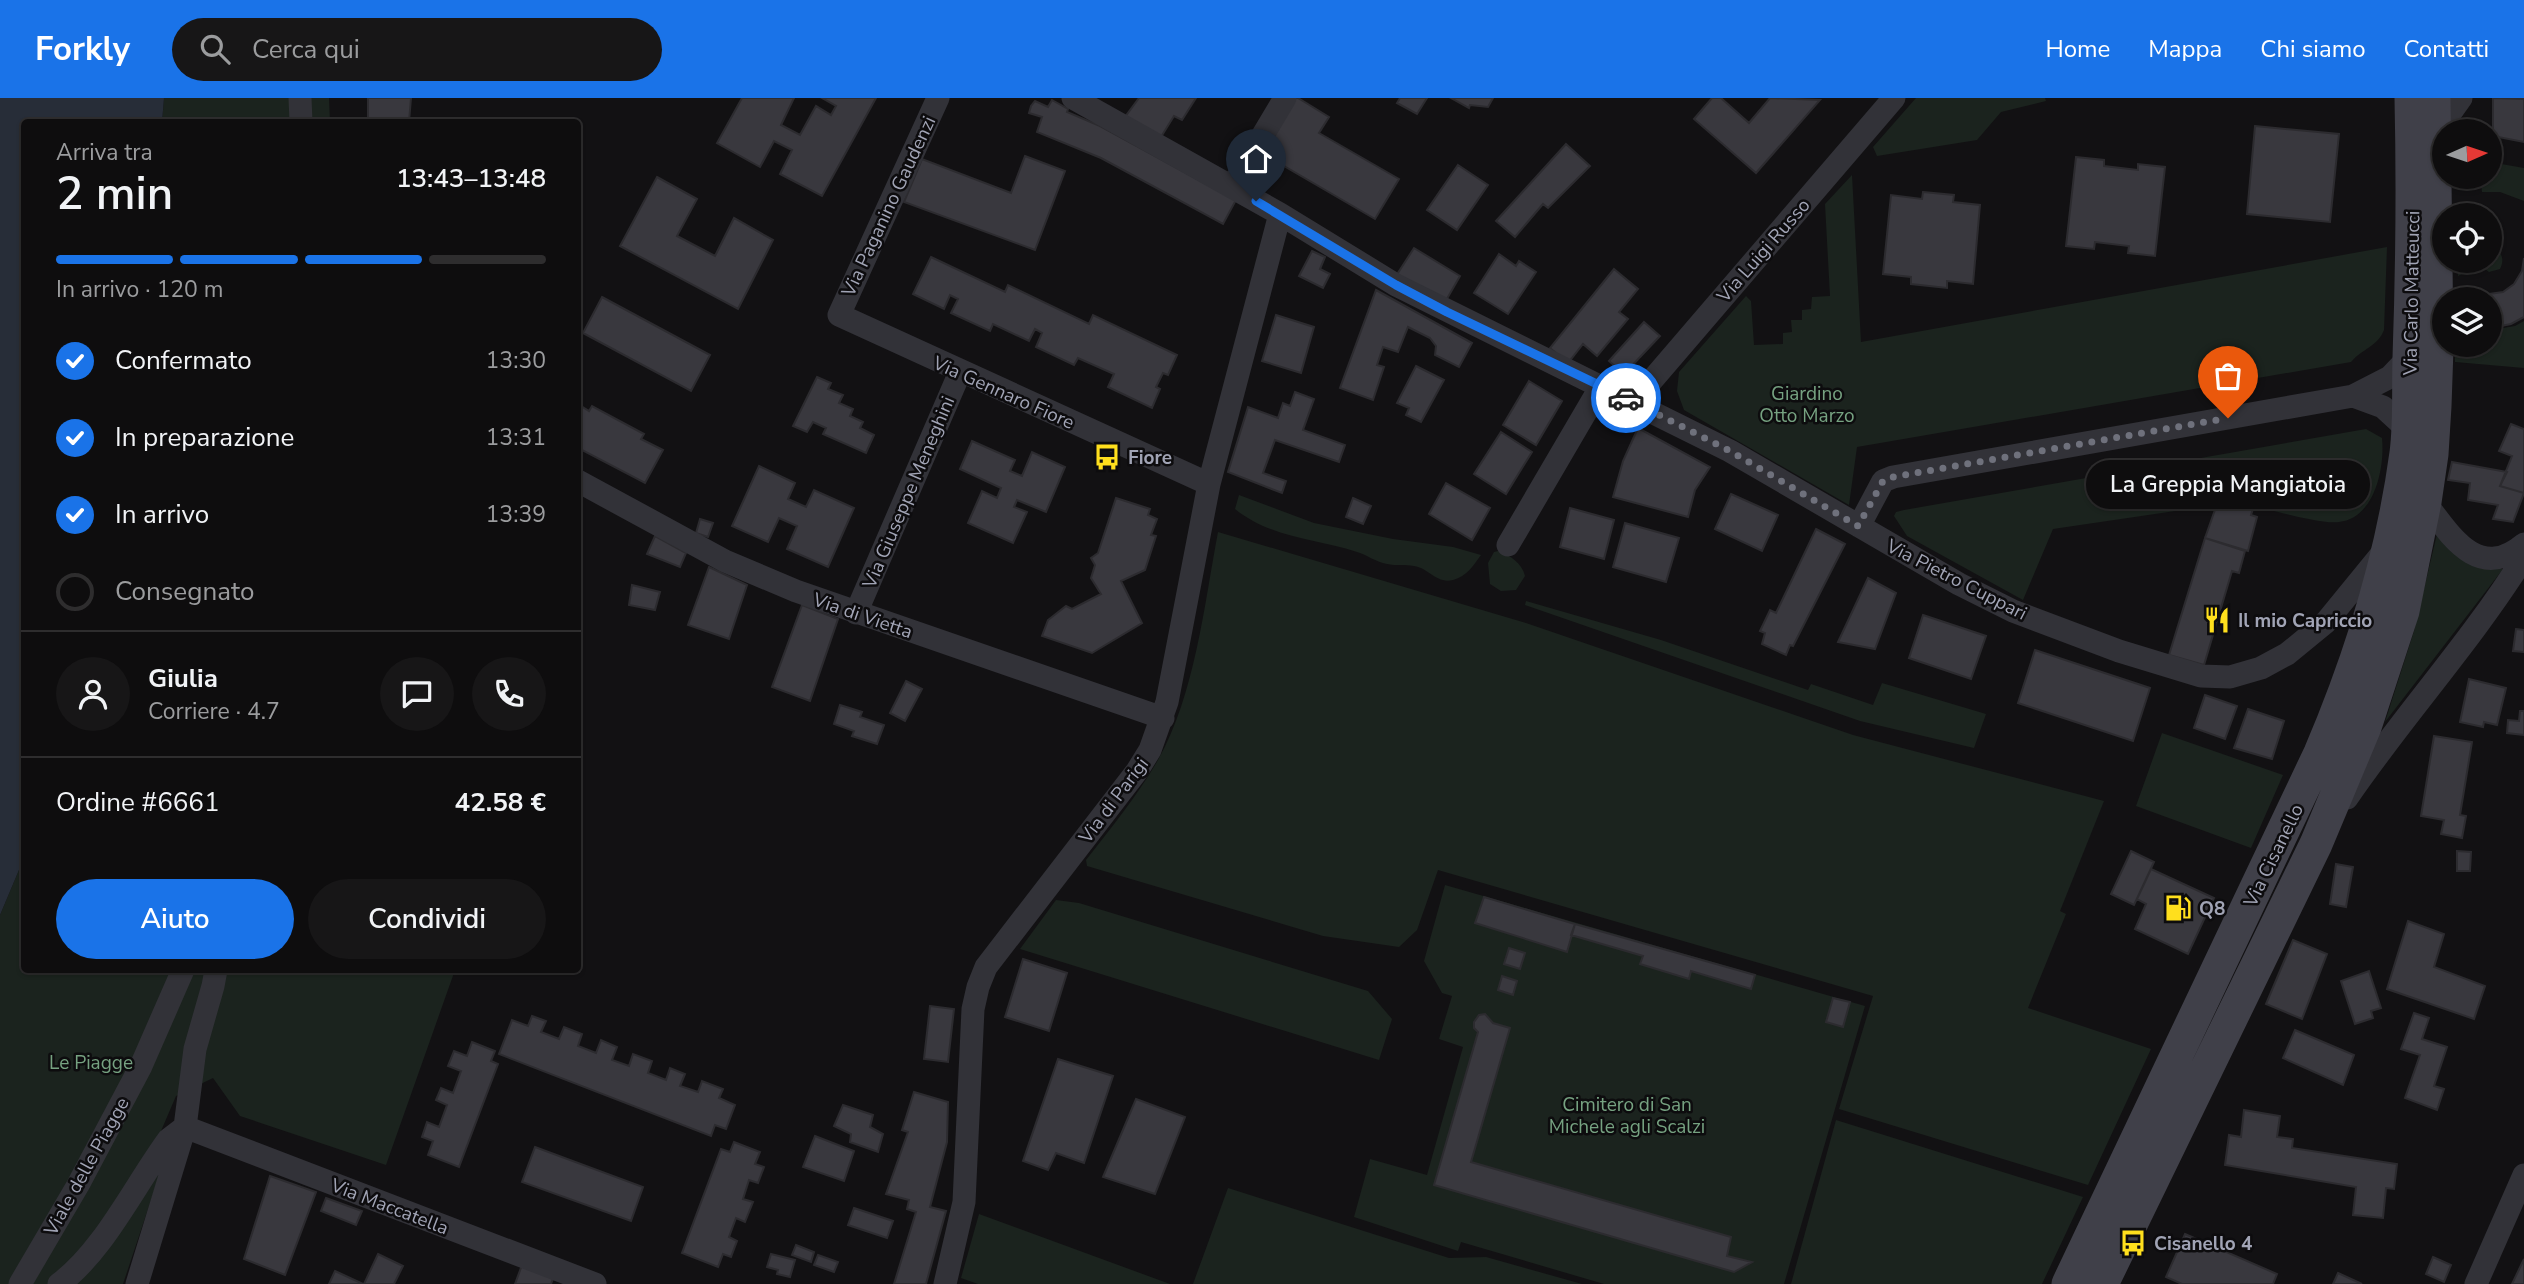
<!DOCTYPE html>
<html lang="it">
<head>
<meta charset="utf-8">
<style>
  :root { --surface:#0e0d0e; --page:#171617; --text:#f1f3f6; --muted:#9b9c9e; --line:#2e2d2e; --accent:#1a73e8 }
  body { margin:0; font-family:"Nunito Sans",sans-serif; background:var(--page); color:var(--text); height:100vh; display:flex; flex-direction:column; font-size:26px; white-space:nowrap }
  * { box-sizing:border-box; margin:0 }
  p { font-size:23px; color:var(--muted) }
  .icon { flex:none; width:38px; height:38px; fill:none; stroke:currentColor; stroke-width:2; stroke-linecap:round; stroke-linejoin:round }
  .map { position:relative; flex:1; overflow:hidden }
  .sheet { position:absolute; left:21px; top:21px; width:560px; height:854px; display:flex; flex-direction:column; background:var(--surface); border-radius:7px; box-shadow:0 2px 5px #0004,0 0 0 2px var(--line) }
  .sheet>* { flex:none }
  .needle { width:46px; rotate:87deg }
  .tools { position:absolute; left:2432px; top:21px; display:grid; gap:14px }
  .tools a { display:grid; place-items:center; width:70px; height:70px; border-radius:50%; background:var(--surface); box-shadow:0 2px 5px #0004,0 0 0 2px var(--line); font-size:35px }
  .pin { position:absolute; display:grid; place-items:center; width:60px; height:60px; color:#fff; margin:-72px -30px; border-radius:50% 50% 50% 0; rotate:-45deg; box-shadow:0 0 7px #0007 }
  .pin .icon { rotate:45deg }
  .courier { position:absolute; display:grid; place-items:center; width:70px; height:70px; margin:-35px; border:5px solid #1a73e8; border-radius:50%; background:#fff; color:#222; box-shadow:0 2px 9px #0007 }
  .bubble { position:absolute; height:49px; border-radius:24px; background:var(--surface); box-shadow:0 2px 5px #0004,0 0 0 2px var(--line); font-size:23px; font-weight:600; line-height:49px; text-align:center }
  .summary em { font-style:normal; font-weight:600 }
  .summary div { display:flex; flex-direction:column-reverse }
  .summary { display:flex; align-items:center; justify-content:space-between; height:119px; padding:0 35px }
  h1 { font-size:46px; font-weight:600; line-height:52px }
  .bar { display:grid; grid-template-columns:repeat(4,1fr); gap:10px 7px; align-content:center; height:84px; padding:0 35px }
  .bar i { height:9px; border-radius:5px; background:var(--line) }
  .bar .current { background:var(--accent) }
  .bar p { grid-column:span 4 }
  .line { display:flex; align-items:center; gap:18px; padding:0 35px; border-top:2px solid var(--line) }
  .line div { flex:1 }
  .round { display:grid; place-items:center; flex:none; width:74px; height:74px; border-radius:37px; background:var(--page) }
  ol { padding:0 35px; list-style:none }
  li { display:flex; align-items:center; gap:21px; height:77px }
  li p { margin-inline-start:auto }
  li .icon { padding:7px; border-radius:50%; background:var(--accent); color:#fff; stroke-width:4 }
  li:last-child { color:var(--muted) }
  li i { width:38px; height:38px; border:4px solid var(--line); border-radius:50% }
  .button { display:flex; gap:14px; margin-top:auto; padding:14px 35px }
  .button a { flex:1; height:80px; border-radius:42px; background:var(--accent); color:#fff; font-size:28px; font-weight:600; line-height:80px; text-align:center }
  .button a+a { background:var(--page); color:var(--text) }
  header { display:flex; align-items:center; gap:42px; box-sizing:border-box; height:98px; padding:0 35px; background:var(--accent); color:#fff }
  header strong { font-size:33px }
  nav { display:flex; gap:38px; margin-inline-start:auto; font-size:24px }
  .search { width:490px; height:63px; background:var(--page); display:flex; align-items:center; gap:18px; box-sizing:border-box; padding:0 24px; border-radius:38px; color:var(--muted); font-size:26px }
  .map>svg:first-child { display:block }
  .green { fill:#1b231e }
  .water { fill:#272d38 }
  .building { fill:#39383e; stroke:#2c2b2f; stroke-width:2 }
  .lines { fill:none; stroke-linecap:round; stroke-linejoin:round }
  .street { stroke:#323238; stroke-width:23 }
  .secondary { stroke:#404049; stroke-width:33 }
  .done { stroke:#6f717c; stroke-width:7; stroke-dasharray:0 12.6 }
  .route { stroke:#1a73e8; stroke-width:9 }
  .labels { text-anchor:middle; stroke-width:5; stroke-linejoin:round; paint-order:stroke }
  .street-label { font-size:19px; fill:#a1a4b5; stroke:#0d0c0e }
  .park-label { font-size:19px; fill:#76a281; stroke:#0d0c0e }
  .poi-label { font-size:19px; font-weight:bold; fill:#a1a4b5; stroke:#0d0c0e; text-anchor:start }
</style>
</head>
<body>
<header>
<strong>Forkly</strong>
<div class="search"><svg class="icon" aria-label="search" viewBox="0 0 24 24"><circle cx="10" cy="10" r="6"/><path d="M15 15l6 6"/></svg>Cerca qui</div>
<nav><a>Home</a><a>Mappa</a><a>Chi siamo</a><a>Contatti</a></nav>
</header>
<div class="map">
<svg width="2524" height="1186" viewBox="0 0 2524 1186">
  <rect width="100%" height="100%" fill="#121113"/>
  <path class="green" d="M164,0H329L330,24H162Z
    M1916,0H2045L2046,3L2001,14L1977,42L1877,58L1873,49Z
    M2490,64L2524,70V103L2500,94H2482L2480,79H2490Z
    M1852,77L1861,244L2387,149L2384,232C2378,248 2362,251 2351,264L1857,349L1849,407L1684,312L1677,293L1679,274L1746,198L1751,203L1754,247L1783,246V235L1792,234L1791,222H1802V212L1811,211L1812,199L1830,198L1825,106Z
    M2490,151C2502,152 2505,161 2500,171L2489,174L2480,167L2458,178V163H2490Z
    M2524,223V270L2455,264V247H2490V224L2491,232L2515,228Z
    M2366,331L2382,340C2385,369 2375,420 2339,424C2323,426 2287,416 2270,412L2273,387L2195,364L2182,412L2053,431L2023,502L1907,438L1894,418L1896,414L1904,412Z
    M1239,397L1314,425L1393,441L1453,449L1481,457C1473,468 1467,478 1453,482C1436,486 1429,470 1414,468C1405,466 1396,468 1387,466C1376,464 1367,457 1357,454C1314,440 1271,440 1235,411Z
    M1218,434L1526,525L1853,637L2104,703L2060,813L2066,816L2028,910L2151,951L2088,1087L1839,1011L1873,898L1438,772L1417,832L1399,849L1323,838L1087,768L1086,762C1111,730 1138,697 1158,662C1195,596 1204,508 1218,434Z
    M2437,436L2491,471H2503L2385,624L2414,533Z
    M1498,453C1510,457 1522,465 1525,478L1516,492L1501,493L1490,486L1488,465L1494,454Z
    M1526,503L1661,542L1808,592L1811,586L1873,607L1882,585L1986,616L1974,650L1860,623L1525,507Z
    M2162,635L2283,677L2251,750L2136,708Z
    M24,760V872H455L386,1067L240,1018L213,980L176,998L158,1040L164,1063L123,1186H0V817Z
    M1445,787L1865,908L1784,1186H1604L1461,1144L1458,1153L1354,1119L1370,1061L1427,1077L1463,949L1439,941L1452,898L1442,895L1424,863Z
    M1056,802L1079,805L1368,893L1392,921L1379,962L1020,851Z
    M1836,1022L2083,1099L2042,1186H1791Z
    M1228,1090L1449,1160L1486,1159L1582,1186H1193Z
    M979,1116L1170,1186H978L961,1180Z"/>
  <path class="water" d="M0,0H164L162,24H24V760L0,817Z"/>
  <path class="building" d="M368,0H411L409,24H368Z
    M742,0H794L781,27L800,37L816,8L831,17L836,8L822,0H876L822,98L780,76L792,52L774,43L760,69L717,45Z
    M1139,0H1196L1182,22L1174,18L1161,39L1125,19Z
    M1293,0H1298L1329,19L1319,35L1399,81L1375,121L1260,54Z
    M1400,0H1427L1417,16L1397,5Z
    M1451,0H1493L1488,9L1470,7L1469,10Z
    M1712,0H1721L1749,25L1770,0L1820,2L1756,75L1694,21Z
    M2493,0L2524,1V44L2493,38Z
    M1052,2L1068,11L1067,14L1100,28L1236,102L1223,126L1101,60L1037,34L1042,19L1029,15L1031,8L1035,3L1048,9Z
    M2255,28L2339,36L2330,124L2247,116Z
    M1566,46L1590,68L1548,110L1543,106L1515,139L1496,123Z
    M1025,58L1065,73L1035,152L904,104L922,61L1011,95Z
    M2076,59L2104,62V68L2138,72V66L2165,69L2155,158L2128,155L2129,148L2095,144L2094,151L2066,148Z
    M1458,67L1488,87L1457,132L1427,112Z
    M657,79L697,101L677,138L715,158L734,120L773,142L738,211L620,148Z
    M1923,94L1954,97L1953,104L1980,107L1973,186L1947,183V190L1911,186V179L1883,176L1891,97L1922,101Z
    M1414,150L1460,178L1444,206L1396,178Z
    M1312,153L1325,159L1320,171L1330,176L1323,190L1299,178Z
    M1499,156L1516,168L1519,163L1536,174L1508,216L1474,195Z
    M931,159L1005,194L1008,187L1089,226L1093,217L1177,257L1168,277L1163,275L1156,289L1160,291L1152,310L1108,289L1114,276L1078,260L1074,267L1036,249L1042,235L1035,231L1029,243L993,226L990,233L951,215L958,201L950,197L944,211L913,196Z
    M2524,160V219L2511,226L2491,230L2488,196L2503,194L2514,186L2522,173Z
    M1614,171L1638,191L1619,214L1628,221L1597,258L1583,246L1568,265L1550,250Z
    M1376,192L1472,245L1459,269L1435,257L1436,248L1430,240L1408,229L1398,254L1383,249L1377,267L1384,269L1373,302L1340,290Z
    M602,199L710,257L691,293L583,235Z
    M1276,217L1314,229L1301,275L1262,263Z
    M1644,224L1660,238L1624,276L1609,263Z
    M1416,268L1444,282L1421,324L1406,317L1409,310L1397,305Z
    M817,279L831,285L828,291L843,297L839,305L853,311L850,318L863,324L860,330L874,337L866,355L823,336L826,330L813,324L807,334L793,328Z
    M1529,283L1562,303L1536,347L1503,327Z
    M1295,294L1314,301L1303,332L1345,347L1339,364L1275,342L1263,375L1286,383L1282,395L1228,374L1248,309L1278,320L1283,305L1290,308Z
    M578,306L589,313L592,308L644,336L641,341L663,352L645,385L578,350Z
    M2511,326L2524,331V395L2500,388L2512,358L2499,353Z
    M1638,330L1710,369L1695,392L1688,419L1613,399L1623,363Z
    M1501,334L1532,354L1506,396L1474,376Z
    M972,343L1015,362L1010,373L1022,378L1032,354L1065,369L1046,414L1017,402L1014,409L1027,414L1013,445L968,425L982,393L997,400L1001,390L960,371Z
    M2452,364L2507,374L2500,388L2524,395L2513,424L2493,421L2498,407L2468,402L2470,385L2448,382Z
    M759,368L795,385L788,401L806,409L814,392L854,410L828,469L787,451L797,428L779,420L768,444L732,428Z
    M1446,385L1490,410L1472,442L1429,416Z
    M2222,392L2256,402L2251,417L2257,419L2248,453L2205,440Z
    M1731,396L1778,417L1762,453L1715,431Z
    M1116,400L1150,411L1148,417L1157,421L1151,437L1156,438L1145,472L1121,483L1142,525L1092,555L1042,538L1048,522L1066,508L1072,511L1101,496L1091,480L1095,467L1091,460L1098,455Z
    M1353,400L1371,408L1363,426L1346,419Z
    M1570,410L1614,422L1604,461L1560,449Z
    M700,421L713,425L708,439L696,435Z
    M1625,425L1679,440L1666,484L1613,469Z
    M1816,431L1845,446L1793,548L1790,547L1786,557L1762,546L1765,535L1760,533L1770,512L1776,515Z
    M655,438L686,455L680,469L647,456Z
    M2205,440L2245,453L2239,475L2232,473L2204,567L2169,557Z
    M709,469L747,487L729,541L688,527Z
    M1868,480L1896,495L1875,551L1838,544Z
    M632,487L660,494L655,512L629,507Z
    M802,507L838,521L810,603L772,589Z
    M1923,517L1986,538L1971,581L1909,560Z
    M2516,531L2524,532V554L2513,553Z
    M2035,552L2150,590L2133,643L2018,605Z
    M2469,581L2506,590L2497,627L2484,624L2483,629L2460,624Z
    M906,583L922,591L905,623L890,615Z
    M2205,597L2237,608L2225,641L2194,630Z
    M840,607L862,614L860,619L884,627L877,646L852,638L854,633L834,626Z
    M2248,611L2284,623L2272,661L2234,650Z
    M2520,613H2524V637L2507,635L2508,622L2519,623Z
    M2434,638L2472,644L2460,717L2466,718L2462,740L2441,736L2444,722L2421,718Z
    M2131,753L2154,764L2134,807L2111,796Z
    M2457,753L2471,754L2470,773H2457Z
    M2336,766L2353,769L2346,809L2330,806Z
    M2151,771L2214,800L2188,856L2135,831L2146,806L2137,801Z
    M1484,799L1575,826L1567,854L1475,825Z
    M2408,823L2444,836L2434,869L2485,888L2474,921L2387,891Z
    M1575,826L1755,877L1751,891L1691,873L1689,881L1640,866L1643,858L1571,837Z
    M2293,842L2327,856L2302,921L2266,906Z
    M1509,850L1525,855L1520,871L1504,866Z
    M1023,861L1067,875L1049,933L1005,919Z
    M2369,873L2381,910L2371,913L2373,920L2355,926L2341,883Z
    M1502,878L1517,883L1513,897L1498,892Z
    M1833,900L1850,904L1843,929L1826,924Z
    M930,908L954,911L948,964L924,961Z
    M2414,915L2429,920L2422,941L2447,949L2434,988L2444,991L2437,1012L2405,1000L2420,957L2401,951Z
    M1485,916L1493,925L1510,930L1471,1064L1731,1139L1727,1158L1752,1164L1734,1174L1434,1087L1478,934L1474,930V924L1479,917Z
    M532,918L546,923L541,934L559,941L564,929L582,936L578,948L596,955L601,942L617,949L612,962L629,968L633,956L652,963L648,975L666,982L670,970L685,976L680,988L698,994L702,983L723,991L719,1000L735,1007L726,1031L715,1027L711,1038L499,956L512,922L528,928Z
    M2295,932L2354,957L2343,987L2283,960Z
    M472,944L495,953L491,963L498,966L459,1069L428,1057L433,1043L422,1039L427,1024L439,1029L447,1007L436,1002L441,990L453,995L461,973L448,968L454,953L467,958Z
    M1058,961L1113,978L1084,1065L1056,1055L1048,1072L1023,1063Z
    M914,994L948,1004L947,1044L930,1109L946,1113L926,1186H894L916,1114L907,1111L909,1102L886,1096L908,1034L902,1032Z
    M1136,1001L1185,1019L1155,1096L1103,1079Z
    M843,1007L873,1017L870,1029L883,1036L878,1054L850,1044L851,1036L834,1028Z
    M2244,1012L2280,1018L2277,1039L2293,1041L2292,1050L2397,1066L2394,1091L2386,1090L2383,1120L2353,1117L2356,1089L2225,1067L2229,1037L2241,1039Z
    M815,1038L854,1053L844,1083L803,1069Z
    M734,1044L760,1054L755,1066L764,1069L758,1085L749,1082L743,1101L753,1104L745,1124L736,1120L729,1139L737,1143L731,1159L723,1156L718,1169L682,1155L721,1051L730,1054Z
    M535,1049L643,1089L631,1123L522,1084Z
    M270,1078L316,1094L285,1177L244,1161Z
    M326,1100L362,1113L356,1127L321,1113Z
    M854,1110L893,1123L887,1140L848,1127Z
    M2185,1136L2277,1176L2273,1186H2182L2166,1179Z
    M796,1147L814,1154L811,1164L792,1157Z
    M378,1156L403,1168L394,1186H364Z
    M771,1156L795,1162L790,1179L777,1176L778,1172L767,1169Z
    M818,1157L838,1164L834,1174L814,1167Z
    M2433,1159L2451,1167L2444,1184L2426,1176Z
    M2524,1161V1186H2512Z
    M522,1167L554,1178L551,1186H515Z
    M335,1173L363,1186H329Z
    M2338,1175L2362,1186H2333Z"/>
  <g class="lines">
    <path class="street" d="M300,0L301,24
      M938,0L839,217L1209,386
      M1073,0L1280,116L1396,187L1730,353L1959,486L2013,513L2119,553L2201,578L2230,579L2261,570L2287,556L2326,524L2384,453
      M2435,29L2451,14L2461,0
      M1232,89L1285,0
      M1632,303L1641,295L1894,0
      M2408,332L2383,309L2353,298L2390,279L2410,258
      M578,383L725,463L796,493L1163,620
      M2425,404C2451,438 2478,484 2524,446
      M1859,428L1883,383L1893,379L2353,298
      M1508,447L1601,288
      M856,515L960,274
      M2347,700C2403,618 2471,544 2524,459
      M185,1029L595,1186
      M20,1186L78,1087L141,968L183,872
      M59,1186C103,1154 135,1087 168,1042L185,1029
      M137,1186L185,1029L195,951L213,888L216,872
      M945,1186L964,1104L973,911L978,889L986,869L1137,673L1150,652L1167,604L1209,386L1280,116
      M2476,1186L2524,1077"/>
    <path class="secondary" d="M2068,1186L2320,655C2361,559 2392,459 2406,355C2410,324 2408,292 2409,260C2412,173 2413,87 2411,0
      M2102,1186L2316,746L2365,629L2403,513L2425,404L2432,356L2435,308L2437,250L2434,0"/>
  </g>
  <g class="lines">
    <path class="done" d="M1626,300L1730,353L1858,428L1883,383L1893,379L2228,320"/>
    <path class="route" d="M1256,103L1396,187L1447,214L1626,300"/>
  </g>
  <defs>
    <g id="bus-bare" transform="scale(2.1)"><path d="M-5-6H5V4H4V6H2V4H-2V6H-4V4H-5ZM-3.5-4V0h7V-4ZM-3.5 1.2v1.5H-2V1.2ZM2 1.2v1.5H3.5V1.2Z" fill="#ffdf1d" stroke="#0d0c0e" stroke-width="2.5" paint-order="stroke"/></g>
    <g id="restaurant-bare" transform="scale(2.1)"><path d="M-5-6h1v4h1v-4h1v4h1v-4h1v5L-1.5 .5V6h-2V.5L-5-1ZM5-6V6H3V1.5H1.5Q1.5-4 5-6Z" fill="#ffdf1d" stroke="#0d0c0e" stroke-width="2.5" paint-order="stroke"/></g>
    <g id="fuel-bare" transform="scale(2.1)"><path d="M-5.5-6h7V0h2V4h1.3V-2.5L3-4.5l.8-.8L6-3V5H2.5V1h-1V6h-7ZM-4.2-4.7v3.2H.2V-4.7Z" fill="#ffdf1d" stroke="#0d0c0e" stroke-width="2.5" paint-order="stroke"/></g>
  </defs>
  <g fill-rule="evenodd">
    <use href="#bus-bare" x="1107" y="359"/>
    <use href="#restaurant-bare" x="2217" y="522"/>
    <use href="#fuel-bare" x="2178" y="810"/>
    <use href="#bus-bare" x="2133" y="1145"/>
  </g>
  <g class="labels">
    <g class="street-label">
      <text transform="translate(888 108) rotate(-65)" y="7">Via Paganino Gaudenzi</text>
      <text transform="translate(1763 152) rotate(-49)" y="7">Via Luigi Russo</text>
      <text transform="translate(2411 195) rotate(-89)" y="7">Via Carlo Matteucci</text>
      <text transform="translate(1004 294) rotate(24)" y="7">Via Gennaro Fiore</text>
      <text transform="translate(908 394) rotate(-67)" y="7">Via Giuseppe Meneghini</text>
      <text transform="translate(1957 481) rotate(27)" y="7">Via Pietro Cuppari</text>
      <text transform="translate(863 517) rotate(19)" y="7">Via di Vietta</text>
      <text transform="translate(1113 702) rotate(-53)" y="7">Via di Parigi</text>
      <text transform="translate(2273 757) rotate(-64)" y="7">Via Cisanello</text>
      <text transform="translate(86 1068) rotate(-61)" y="7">Viale delle Piagge</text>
      <text transform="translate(390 1108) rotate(21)" y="7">Via Maccatella</text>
    </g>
    <g class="park-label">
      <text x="1807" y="302">Giardino<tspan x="1807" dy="22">Otto Marzo</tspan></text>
      <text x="91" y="971">Le Piagge</text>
      <text x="1627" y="1013">Cimitero di San<tspan x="1627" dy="22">Michele agli Scalzi</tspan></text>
    </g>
    <g class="poi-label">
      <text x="1128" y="366">Fiore</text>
      <text x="2238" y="529">Il mio Capriccio</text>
      <text x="2199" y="817">Q8</text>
      <text x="2154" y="1152">Cisanello 4</text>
    </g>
  </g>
</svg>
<div class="tools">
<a><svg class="needle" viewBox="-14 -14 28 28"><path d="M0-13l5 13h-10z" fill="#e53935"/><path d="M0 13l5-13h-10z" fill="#9b9c9e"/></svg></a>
<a><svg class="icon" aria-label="locate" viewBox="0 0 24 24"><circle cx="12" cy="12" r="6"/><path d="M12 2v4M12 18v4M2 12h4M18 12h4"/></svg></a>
<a><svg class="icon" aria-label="layers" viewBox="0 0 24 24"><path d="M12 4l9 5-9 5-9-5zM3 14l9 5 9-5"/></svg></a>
</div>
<div class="pin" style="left:2228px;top:320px;background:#ea580c"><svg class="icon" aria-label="bag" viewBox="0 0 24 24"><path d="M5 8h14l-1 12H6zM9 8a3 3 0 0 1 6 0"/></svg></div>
<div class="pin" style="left:1256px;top:103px;background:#1f2937"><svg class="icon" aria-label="home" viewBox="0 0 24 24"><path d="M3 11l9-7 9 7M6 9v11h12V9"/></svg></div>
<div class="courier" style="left:1626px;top:300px"><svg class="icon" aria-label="car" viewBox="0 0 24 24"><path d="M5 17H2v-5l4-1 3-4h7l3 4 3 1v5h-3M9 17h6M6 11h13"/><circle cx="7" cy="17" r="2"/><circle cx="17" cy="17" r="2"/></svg></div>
<div class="bubble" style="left:2086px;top:362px;width:284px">La Greppia Mangiatoia</div>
<section class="sheet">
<div class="summary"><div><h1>2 min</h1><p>Arriva tra</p></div><em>13:43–13:48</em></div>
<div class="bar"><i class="current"></i><i class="current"></i><i class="current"></i><i></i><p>In arrivo · 120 m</p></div>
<ol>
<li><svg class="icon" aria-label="check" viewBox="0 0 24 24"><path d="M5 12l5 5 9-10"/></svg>Confermato<p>13:30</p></li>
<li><svg class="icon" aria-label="check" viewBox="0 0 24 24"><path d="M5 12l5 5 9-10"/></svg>In preparazione<p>13:31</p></li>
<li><svg class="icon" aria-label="check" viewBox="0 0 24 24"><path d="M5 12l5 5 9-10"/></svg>In arrivo<p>13:39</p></li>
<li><i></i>Consegnato</li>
</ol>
<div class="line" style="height:126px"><a class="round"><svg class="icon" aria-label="person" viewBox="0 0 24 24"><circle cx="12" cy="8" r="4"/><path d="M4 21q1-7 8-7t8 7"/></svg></a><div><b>Giulia</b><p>Corriere · 4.7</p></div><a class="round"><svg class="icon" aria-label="chat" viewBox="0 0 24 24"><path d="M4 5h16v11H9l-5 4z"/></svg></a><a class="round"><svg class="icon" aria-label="phone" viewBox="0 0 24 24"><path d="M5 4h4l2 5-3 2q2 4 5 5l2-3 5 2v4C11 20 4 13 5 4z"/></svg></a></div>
<div class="line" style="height:91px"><div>Ordine #6661</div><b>42.58 €</b></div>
<div class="button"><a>Aiuto</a><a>Condividi</a></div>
</section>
</div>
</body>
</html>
